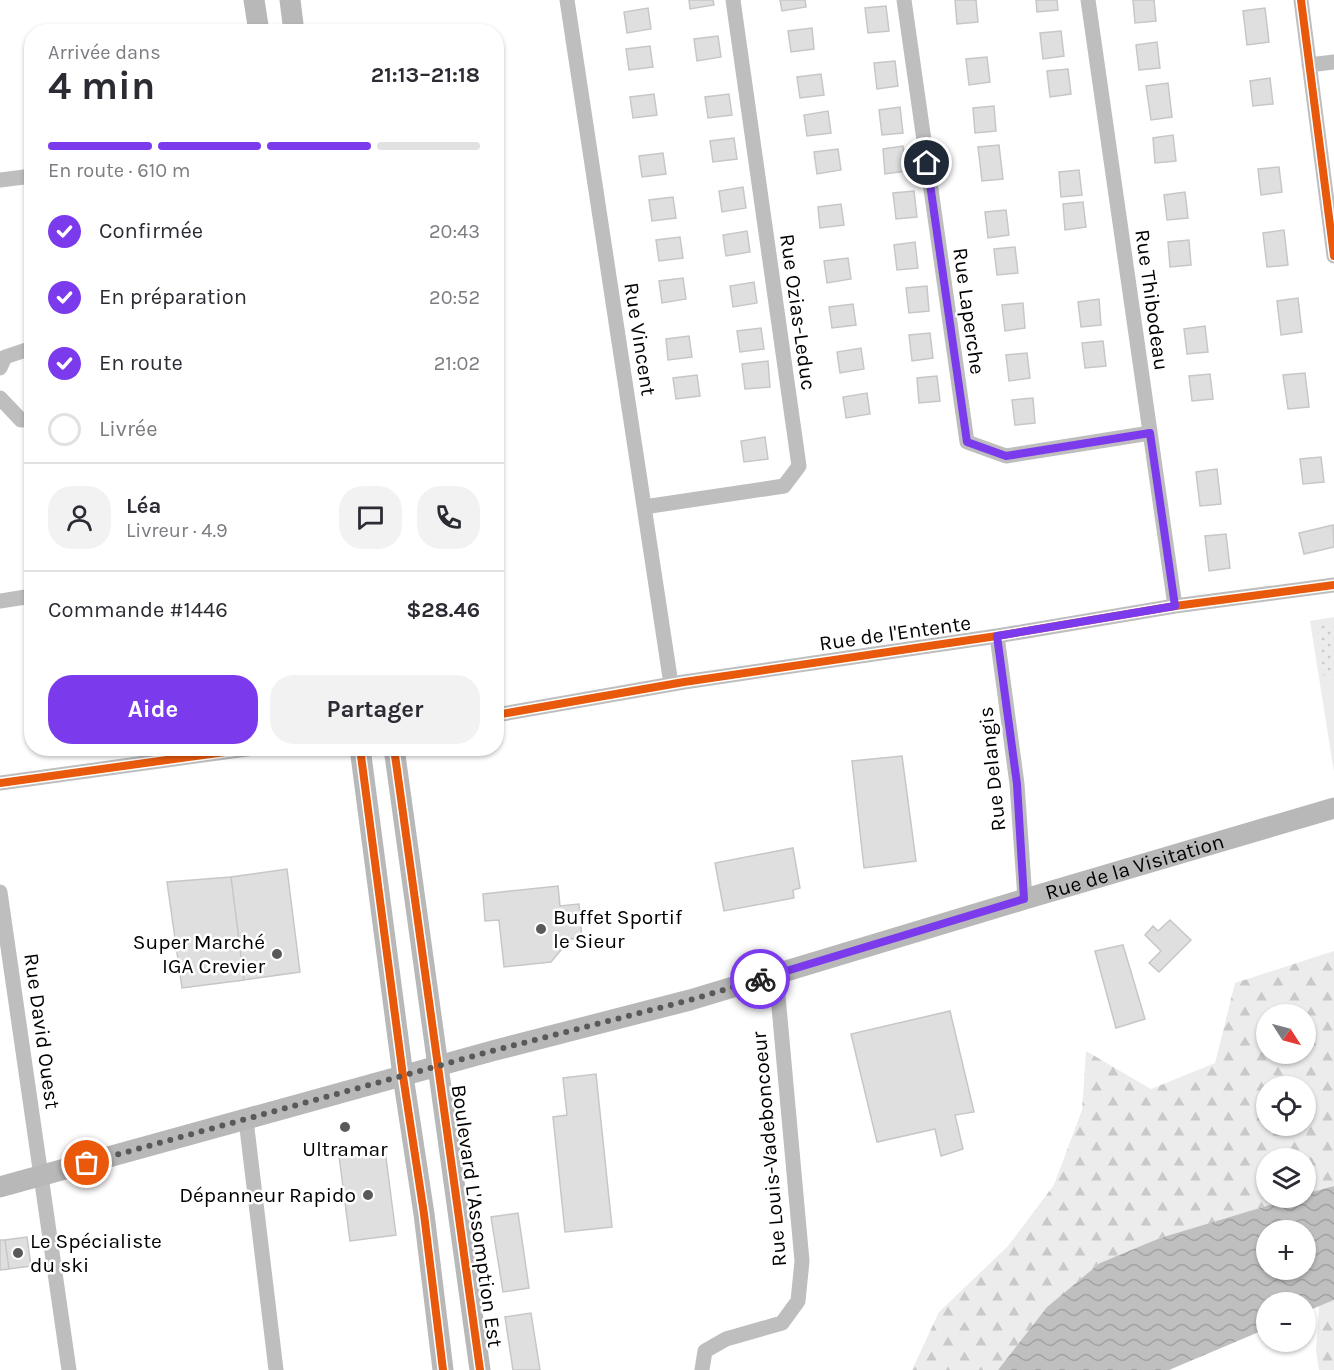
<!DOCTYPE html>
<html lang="fr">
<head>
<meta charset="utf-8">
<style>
  :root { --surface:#fff; --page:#f2f2f3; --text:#2b2b33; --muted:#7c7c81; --line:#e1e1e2; --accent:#7c3aed }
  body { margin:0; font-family:Karla,sans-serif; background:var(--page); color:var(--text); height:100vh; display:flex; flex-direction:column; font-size:22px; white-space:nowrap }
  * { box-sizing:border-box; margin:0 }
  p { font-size:20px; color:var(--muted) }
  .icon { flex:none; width:33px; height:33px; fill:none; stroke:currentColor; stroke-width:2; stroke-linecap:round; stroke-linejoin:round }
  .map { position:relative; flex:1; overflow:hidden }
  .sheet { position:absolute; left:24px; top:24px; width:480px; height:732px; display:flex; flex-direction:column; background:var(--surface); border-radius:24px; box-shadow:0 2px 4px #0004 }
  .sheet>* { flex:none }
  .needle { width:39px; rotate:126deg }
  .controls { position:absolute; left:1256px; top:1004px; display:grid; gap:12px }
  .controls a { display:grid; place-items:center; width:60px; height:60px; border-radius:50%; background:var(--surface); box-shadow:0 2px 4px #0004; font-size:30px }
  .pin { position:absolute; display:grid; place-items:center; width:51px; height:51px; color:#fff; margin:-26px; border:3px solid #fff; border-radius:50%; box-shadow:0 2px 6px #0007 }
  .courier { position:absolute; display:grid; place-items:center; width:60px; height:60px; margin:-30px; border:4px solid #7c3aed; border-radius:50%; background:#fff; color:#222; box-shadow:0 2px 8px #0007 }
  .headline em { font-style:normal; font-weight:700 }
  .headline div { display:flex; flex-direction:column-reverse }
  .headline { display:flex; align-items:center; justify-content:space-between; height:102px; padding:0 24px }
  h1 { font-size:39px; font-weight:700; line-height:45px }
  .bar { display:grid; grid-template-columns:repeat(4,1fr); gap:9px 6px; align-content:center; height:72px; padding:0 24px }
  .bar i { height:8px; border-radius:4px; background:var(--line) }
  .bar .on { background:var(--accent) }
  .bar p { grid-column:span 4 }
  .line { display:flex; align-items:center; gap:15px; padding:0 24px; border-top:2px solid var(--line) }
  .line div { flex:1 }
  .round { display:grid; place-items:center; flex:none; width:63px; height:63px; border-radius:24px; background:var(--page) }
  ol { padding:0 24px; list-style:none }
  li { display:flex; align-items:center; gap:18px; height:66px }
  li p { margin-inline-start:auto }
  li .icon { padding:6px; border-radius:50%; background:var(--accent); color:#fff; stroke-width:4 }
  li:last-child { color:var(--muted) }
  li i { width:33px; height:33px; border:3px solid var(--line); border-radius:50% }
  .primary-button { display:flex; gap:12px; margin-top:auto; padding:12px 24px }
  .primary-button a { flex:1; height:69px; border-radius:24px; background:var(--accent); color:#fff; font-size:24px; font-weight:700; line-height:69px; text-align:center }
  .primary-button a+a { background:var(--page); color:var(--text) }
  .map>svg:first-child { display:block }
  .green { fill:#ececec }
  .forest { fill:url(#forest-firs); fill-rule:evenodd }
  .garden { fill:url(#garden-dots) }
  .water { fill:url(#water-waves); fill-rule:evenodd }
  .building { fill:#dfdfdf; stroke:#c7c7c7; stroke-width:1.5 }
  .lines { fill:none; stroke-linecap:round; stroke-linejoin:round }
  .street { stroke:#bebebe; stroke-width:15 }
  .secondary { stroke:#b8b8b8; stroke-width:21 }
  .cycleway-casing { stroke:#fff; stroke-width:11 }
  .cycleway { stroke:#e8590c; stroke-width:8 }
  .done { stroke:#595959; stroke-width:6; stroke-dasharray:0 10.8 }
  .route { stroke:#7c3aed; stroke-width:8 }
  .poi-dot { fill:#595959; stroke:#fff; stroke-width:2 }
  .labels { text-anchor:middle; stroke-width:5; stroke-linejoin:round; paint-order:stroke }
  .street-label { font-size:21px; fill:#000; stroke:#fff }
  .poi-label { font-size:21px; fill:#000; stroke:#fff; text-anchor:start }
</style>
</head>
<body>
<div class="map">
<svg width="1334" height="1370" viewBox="0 0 1334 1370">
  <defs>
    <pattern id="forest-firs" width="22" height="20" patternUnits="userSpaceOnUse" patternTransform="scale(1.5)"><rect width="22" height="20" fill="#ececec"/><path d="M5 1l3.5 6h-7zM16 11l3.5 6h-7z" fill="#c9c9c9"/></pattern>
    <pattern id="garden-dots" width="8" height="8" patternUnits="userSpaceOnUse" patternTransform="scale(1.5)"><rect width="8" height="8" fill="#ececec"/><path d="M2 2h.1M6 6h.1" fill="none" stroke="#c9c9c9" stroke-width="1.8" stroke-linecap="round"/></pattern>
    <pattern id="water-waves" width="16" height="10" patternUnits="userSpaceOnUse" patternTransform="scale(1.5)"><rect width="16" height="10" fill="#bfbfbf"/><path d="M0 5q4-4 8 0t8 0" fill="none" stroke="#a2a2a2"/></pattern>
  </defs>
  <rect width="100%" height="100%" fill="#fff"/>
  <path class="green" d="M1334,617V772L1310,621Z"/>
  <path class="forest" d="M1334,951V1186L1305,1194V1158H1266V1197H1296L1160,1238L1100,1263L1047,1307L998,1370H912L939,1312L1008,1246L1054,1185L1082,1110L1086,1051L1151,1089L1215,1063L1235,983ZM1266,1014H1305V1053H1266ZM1266,1086H1305V1125H1266Z
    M1334,1300V1370H1319L1316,1351L1319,1306Z"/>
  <path class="garden" d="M1334,624V675L1324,677L1317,626Z"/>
  <path class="water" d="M1334,1186V1300L1305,1312V1302H1266V1329L1169,1370H998L1047,1307L1100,1263L1160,1238L1296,1197H1305V1194ZM1266,1230H1305V1269H1266Z"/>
  <path class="building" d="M689,0H713L714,5L690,9Z
    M780,0H805L806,7L782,11Z
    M955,0H976L978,22L957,24Z
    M1036,0H1057L1058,10L1037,12Z
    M1133,0H1154L1156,21L1135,23Z
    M886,6L889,31L868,33L865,8Z
    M648,8L651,29L627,33L624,12Z
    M1265,8L1269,42L1247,45L1243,11Z
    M812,28L814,49L791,52L788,31Z
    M1061,31L1064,56L1043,59L1040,33Z
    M718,36L721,57L697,61L694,39Z
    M1157,42L1160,68L1139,70L1136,45Z
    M650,46L653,67L629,70L626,49Z
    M987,57L990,82L969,85L966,59Z
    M895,61L898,86L877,89L874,63Z
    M1068,69L1071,94L1050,97L1047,71Z
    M821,74L824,95L800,98L797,77Z
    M1270,78L1273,104L1253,106L1250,81Z
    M1168,83L1172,117L1151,120L1146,86Z
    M654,94L657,115L633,118L630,97Z
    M729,94L732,115L708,118L705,97Z
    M994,106L996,131L975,133L973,108Z
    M900,107L903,133L882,135L879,110Z
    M828,111L831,133L807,136L804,115Z
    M1173,135L1176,161L1155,163L1153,138Z
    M734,138L737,159L713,162L710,141Z
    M999,145L1003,179L982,181L978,147Z
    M903,146L906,171L885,174L883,149Z
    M838,149L841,170L817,174L814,152Z
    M663,153L666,174L642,177L639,156Z
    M1279,167L1282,192L1261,195L1258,169Z
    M1079,170L1082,195L1061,197L1059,172Z
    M743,187L746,208L722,212L719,191Z
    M914,191L917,217L896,219L893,193Z
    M1185,192L1188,218L1167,220L1164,195Z
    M673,197L676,218L652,221L649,200Z
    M1083,202L1086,227L1065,230L1063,204Z
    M841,204L844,225L820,228L818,207Z
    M1006,210L1009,235L988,238L985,212Z
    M1284,230L1288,265L1267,267L1263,233Z
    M747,231L750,252L726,256L723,235Z
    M680,237L683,258L659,261L656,240Z
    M1189,240L1191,265L1170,267L1168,242Z
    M915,242L918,268L897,270L894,245Z
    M1015,247L1018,273L997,275L994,249Z
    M848,258L851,279L827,283L824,261Z
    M683,278L686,299L662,303L659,281Z
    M754,282L757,303L733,307L730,286Z
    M927,286L929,311L909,313L906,288Z
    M1298,298L1302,332L1281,335L1277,301Z
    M1099,299L1101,325L1081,327L1078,302Z
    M1023,303L1025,328L1005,331L1002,305Z
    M853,304L856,325L832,328L829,307Z
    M1205,326L1208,352L1187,354L1184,329Z
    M761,328L764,349L740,352L737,331Z
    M930,333L933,358L912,361L909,335Z
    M689,336L692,357L668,360L666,339Z
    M1103,341L1106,366L1085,368L1082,343Z
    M861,348L864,369L840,373L837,352Z
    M1027,353L1030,378L1009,381L1006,355Z
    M768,361L770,387L745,389L742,364Z
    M1305,373L1309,407L1288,409L1283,375Z
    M1210,374L1213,399L1192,401L1189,376Z
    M697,375L700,396L676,399L673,378Z
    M937,376L940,401L919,403L917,378Z
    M867,393L870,414L846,418L843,397Z
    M1033,398L1035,423L1015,425L1012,400Z
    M765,437L768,459L744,462L741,441Z
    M1321,457L1324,482L1303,484L1300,459Z
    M1217,469L1221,504L1200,506L1196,472Z
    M1333,525L1334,547L1304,554L1299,533Z
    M1226,534L1230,568L1209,571L1205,536Z
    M902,756L916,861L864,868L852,761Z
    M793,848L800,888L793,890L794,898L724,911L715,863Z
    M287,869L300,972L244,980L231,877Z
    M231,877L244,980L182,988L167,882Z
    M558,886L560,906L579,904L582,938L570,939L551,962L504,967L499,920L485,921L483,894Z
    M1170,920L1191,940L1159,972L1149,963L1161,951L1145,935L1153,926L1158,931Z
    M1123,945L1145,1019L1116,1028L1095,951Z
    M950,1011L974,1112L955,1115L963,1149L941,1156L935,1129L877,1142L851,1034Z
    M596,1074L612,1227L565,1232L553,1117L567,1115L563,1078Z
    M385,1150L396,1235L350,1241L339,1156Z
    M518,1213L529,1288L503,1292L491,1217Z
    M27,1237L31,1266L9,1269L5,1240Z
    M0,1240H5L9,1269L0,1270Z
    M531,1313L540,1370H513L505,1317Z"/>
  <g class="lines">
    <path class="street" d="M567,0L671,684
      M904,0L967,442L1006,456L1150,433
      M1088,0L1175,606
      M1301,0L1334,256
      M1309,65L1334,62
      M0,180L32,176
      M0,368L5,357L32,348
      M0,398L21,420L32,419
      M644,507L784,486L799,466L733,0
      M0,601L32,596
      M997,636L1017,784L1025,899
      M496,715L684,682L997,636L1175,606L1334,585
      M0,783L254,748
      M0,892L69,1370
      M246,1120L276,1370
      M702,1370L705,1351L726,1339L782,1323L798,1301L802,1261L776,974"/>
    <g class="secondary">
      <path d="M254,0L259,32"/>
      <path d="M290,0L294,32"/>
      <path d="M360,748L403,1076L424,1214L443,1370"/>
      <path d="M394,748L480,1370"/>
      <path id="s1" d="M0,1187L492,1051L690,1000L1025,899L1334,808"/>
    </g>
    <g class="cycleway-casing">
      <path id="cycleway" d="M1301,0L1334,256
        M496,715L684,682L997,636L1175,606L1334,585
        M360,748L403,1076L424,1214L443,1370
        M394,748L480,1370
        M0,783L254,748"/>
    </g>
    <use href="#cycleway" class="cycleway"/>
  </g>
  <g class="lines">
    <path class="done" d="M87,1163L492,1051L690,1000L760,979"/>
    <path class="route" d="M760,979L1024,899L1017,784L997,636L1175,606L1150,433L1006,456L967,442L927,163"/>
  </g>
  <g class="poi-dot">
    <circle cx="541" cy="929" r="6"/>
    <circle cx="277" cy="954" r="6"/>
    <circle cx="345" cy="1127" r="6"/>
    <circle cx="368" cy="1195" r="6"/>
    <circle cx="18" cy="1253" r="6"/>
  </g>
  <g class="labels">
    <g class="street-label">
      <text transform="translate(1152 300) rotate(82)" y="7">Rue Thibodeau</text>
      <text transform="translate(969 311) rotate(82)" y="7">Rue Laperche</text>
      <text transform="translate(798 312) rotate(82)" y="7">Rue Ozias-Leduc</text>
      <text transform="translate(640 339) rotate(81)" y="7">Rue Vincent</text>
      <text transform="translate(895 633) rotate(-8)" y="7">Rue de l'Entente</text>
      <text transform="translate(992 769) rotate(-96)" y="7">Rue Delangis</text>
      <text dy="7" stroke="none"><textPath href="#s1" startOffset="1179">Rue de la Visitation</textPath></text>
      <text transform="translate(42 1031) rotate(82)" y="7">Rue David Ouest</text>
      <text transform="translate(769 1149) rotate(-95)" y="7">Rue Louis-Vadeboncoeur</text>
      <text transform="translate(477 1216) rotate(82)" y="7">Boulevard L'Assomption Est</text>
    </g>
    <g class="poi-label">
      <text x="553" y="924">Buffet Sportif<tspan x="553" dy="24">le Sieur</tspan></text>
      <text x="265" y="949" text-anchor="end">Super Marché<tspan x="265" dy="24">IGA Crevier</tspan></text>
      <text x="345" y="1156" text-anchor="middle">Ultramar</text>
      <text x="356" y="1202" text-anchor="end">Dépanneur Rapido</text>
      <text x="30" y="1248">Le Spécialiste<tspan x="30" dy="24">du ski</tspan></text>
    </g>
  </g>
</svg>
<div class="controls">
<a><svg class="needle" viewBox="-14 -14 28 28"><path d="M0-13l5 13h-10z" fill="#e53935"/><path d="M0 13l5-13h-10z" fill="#7c7c81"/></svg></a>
<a><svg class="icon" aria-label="locate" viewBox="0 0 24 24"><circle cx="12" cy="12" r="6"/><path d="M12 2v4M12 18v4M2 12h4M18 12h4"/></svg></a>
<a><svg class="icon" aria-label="layers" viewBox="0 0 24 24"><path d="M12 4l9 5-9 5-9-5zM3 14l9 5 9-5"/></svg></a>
<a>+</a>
<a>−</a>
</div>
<div class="pin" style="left:87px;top:1163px;background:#ea580c"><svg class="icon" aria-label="bag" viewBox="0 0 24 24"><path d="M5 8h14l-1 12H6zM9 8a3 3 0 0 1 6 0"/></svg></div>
<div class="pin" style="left:927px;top:163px;background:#1f2937"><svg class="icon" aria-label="home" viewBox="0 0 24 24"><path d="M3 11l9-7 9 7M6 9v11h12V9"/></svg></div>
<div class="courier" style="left:760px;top:979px"><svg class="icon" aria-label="bike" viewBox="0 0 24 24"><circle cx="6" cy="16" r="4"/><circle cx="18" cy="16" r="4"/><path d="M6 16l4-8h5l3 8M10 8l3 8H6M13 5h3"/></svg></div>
<section class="sheet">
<div class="headline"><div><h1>4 min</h1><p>Arrivée dans</p></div><em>21:13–21:18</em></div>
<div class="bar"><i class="on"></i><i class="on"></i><i class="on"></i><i></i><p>En route · 610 m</p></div>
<ol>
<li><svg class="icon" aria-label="check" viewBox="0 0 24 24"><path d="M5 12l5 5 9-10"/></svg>Confirmée<p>20:43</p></li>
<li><svg class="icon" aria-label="check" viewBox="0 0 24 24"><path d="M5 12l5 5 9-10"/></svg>En préparation<p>20:52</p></li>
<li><svg class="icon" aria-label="check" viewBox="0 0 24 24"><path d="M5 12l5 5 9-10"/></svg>En route<p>21:02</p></li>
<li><i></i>Livrée</li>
</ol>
<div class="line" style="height:108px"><a class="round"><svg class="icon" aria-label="person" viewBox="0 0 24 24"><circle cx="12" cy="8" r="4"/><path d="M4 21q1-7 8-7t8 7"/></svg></a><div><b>Léa</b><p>Livreur · 4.9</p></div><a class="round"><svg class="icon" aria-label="chat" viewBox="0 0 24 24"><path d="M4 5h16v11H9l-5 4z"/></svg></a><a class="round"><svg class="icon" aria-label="phone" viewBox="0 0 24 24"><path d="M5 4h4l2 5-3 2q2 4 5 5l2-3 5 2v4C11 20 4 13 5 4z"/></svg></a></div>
<div class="line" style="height:78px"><div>Commande #1446</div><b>$28.46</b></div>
<div class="primary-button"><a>Aide</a><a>Partager</a></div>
</section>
</div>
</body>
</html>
